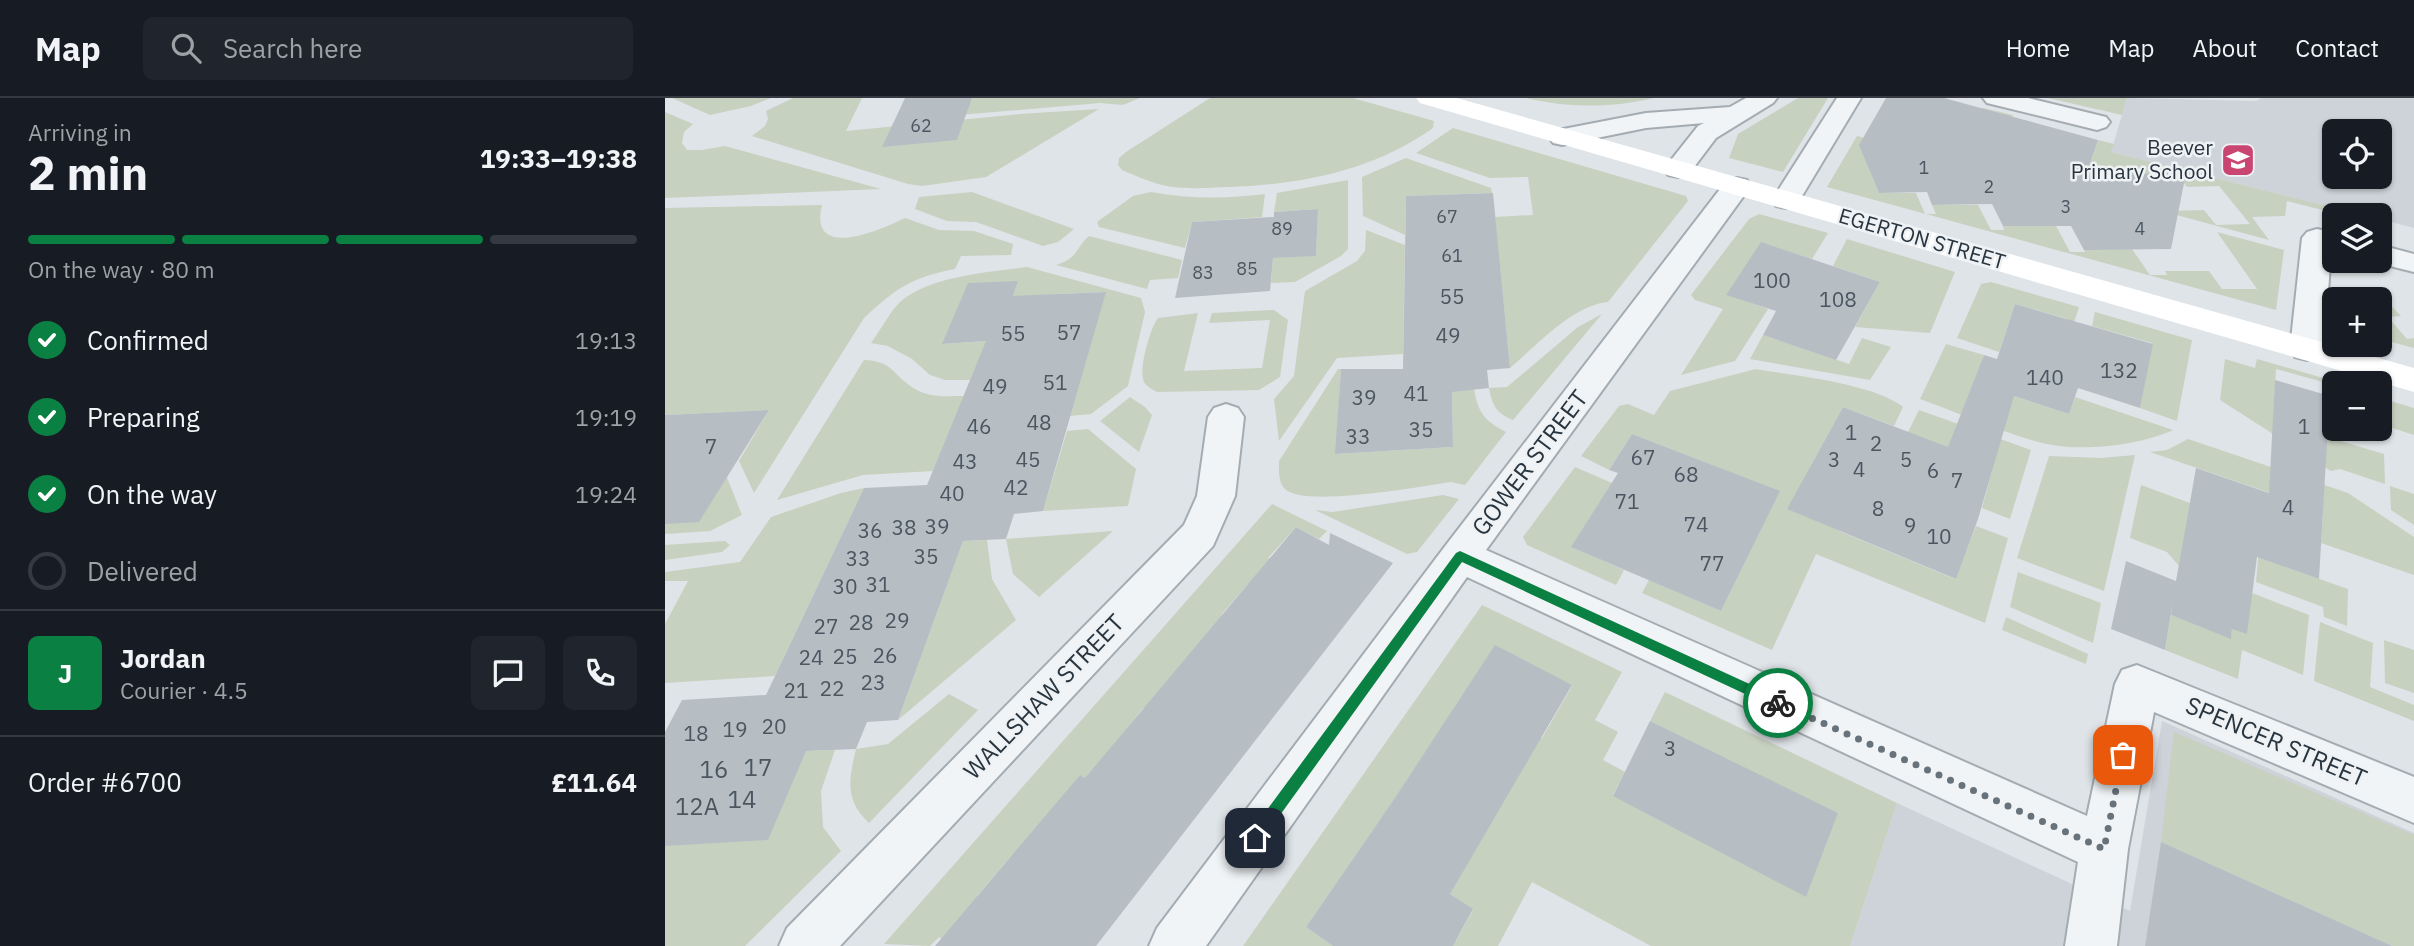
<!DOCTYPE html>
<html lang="en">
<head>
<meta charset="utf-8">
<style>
  :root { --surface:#171b24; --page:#20242c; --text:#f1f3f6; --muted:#9ea1a6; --line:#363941; --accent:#0b8043 }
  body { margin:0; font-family:"IBM Plex Sans",sans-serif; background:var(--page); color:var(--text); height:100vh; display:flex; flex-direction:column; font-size:26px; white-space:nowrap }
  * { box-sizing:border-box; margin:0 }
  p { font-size:23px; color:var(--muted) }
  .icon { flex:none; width:38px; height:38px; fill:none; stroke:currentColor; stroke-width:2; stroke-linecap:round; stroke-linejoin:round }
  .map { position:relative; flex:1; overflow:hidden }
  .side { display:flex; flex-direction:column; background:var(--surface); width:665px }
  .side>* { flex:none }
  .tools { position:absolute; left:1657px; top:21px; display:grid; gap:14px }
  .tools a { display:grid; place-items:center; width:70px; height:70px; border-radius:10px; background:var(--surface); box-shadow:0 2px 5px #0004; font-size:35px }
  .pin { position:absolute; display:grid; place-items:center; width:60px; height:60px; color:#fff; margin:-30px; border-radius:14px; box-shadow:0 4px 10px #0006 }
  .courier { position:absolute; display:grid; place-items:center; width:70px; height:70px; margin:-35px; border:5px solid #0b8043; border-radius:50%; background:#fff; color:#222; box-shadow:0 2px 9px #0007 }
  .head em { font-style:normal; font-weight:800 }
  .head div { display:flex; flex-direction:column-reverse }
  .head { display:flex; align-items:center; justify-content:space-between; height:119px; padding:0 28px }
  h1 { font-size:46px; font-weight:800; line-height:52px }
  .bar { display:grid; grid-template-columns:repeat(4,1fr); gap:10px 7px; align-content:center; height:84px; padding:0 28px }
  .bar i { height:9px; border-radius:5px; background:var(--line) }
  .bar .on { background:var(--accent) }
  .bar p { grid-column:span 4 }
  .line { display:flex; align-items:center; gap:18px; padding:0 28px; border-top:2px solid var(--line) }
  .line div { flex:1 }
  .round { display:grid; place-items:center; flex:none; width:74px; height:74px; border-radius:10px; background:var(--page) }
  ol { padding:0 28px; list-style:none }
  li { display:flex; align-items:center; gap:21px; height:77px }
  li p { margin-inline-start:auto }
  li .icon { padding:7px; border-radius:50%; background:var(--accent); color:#fff; stroke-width:4 }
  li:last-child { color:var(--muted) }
  li i { width:38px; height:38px; border:4px solid var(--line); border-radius:50% }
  header { display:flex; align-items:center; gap:42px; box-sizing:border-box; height:98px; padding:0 35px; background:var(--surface); border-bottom:2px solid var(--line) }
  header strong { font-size:33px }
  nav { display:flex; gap:38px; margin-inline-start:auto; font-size:24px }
  .search { width:490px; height:63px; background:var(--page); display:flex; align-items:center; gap:18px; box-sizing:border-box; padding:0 24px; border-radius:10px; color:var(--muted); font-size:26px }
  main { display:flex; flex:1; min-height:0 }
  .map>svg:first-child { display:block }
  .built { fill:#cdd3d9; fill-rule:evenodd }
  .green { fill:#c7d1c0; fill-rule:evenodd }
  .building { fill:#b6bec4 }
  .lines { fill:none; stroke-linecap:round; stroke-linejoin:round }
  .street-casing { stroke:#a4acb2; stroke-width:4 }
  .street { fill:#f1f4f6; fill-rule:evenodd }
  .secondary { fill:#fff; fill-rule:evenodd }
  .route { fill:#0b8043 }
  .done { stroke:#68727a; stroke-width:7; stroke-dasharray:0 12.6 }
  .labels { text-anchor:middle; stroke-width:5; stroke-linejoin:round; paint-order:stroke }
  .far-number-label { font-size:18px; fill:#4c5660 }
  .far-poi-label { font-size:21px; fill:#28343e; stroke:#eef2f5; text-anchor:end }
  .far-street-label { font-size:21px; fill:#28343e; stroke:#eef2f5 }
  .number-label { font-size:21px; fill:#4c5660 }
  .street-label { font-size:24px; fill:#28343e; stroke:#eef2f5 }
  .near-number-label { font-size:24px; fill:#4c5660 }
</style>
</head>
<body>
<header>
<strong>Map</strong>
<div class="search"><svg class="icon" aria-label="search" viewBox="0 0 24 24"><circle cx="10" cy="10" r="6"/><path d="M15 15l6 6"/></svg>Search here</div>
<nav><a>Home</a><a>Map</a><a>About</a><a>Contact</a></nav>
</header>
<main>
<section class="side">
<div class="head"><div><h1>2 min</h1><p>Arriving in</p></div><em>19:33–19:38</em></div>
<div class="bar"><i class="on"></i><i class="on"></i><i class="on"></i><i></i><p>On the way · 80 m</p></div>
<ol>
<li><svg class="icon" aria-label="check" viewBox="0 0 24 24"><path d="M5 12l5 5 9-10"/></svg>Confirmed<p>19:13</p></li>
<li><svg class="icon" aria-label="check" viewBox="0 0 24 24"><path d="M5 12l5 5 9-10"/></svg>Preparing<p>19:19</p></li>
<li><svg class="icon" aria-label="check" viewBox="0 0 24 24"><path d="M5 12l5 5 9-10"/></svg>On the way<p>19:24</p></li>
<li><i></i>Delivered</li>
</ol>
<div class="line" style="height:126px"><b class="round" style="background:var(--accent);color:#fff">J</b><div><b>Jordan</b><p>Courier · 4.5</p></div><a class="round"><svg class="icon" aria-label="chat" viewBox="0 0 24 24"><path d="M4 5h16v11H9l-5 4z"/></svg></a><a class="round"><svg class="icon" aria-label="phone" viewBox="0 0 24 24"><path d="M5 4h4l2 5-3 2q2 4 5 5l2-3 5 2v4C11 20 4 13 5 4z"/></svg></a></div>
<div class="line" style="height:91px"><div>Order #6700</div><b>£11.64</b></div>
</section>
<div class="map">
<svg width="1749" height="848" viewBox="0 0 1749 848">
  <rect width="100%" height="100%" fill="#dfe4e8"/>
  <path class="built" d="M1462,0L1591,3L1597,0H1749V130L1715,121V117H1698L1446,54ZM1670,33H1715V79H1670Z
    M1497,623L1749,735V848H1185L1232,705L1465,813Z"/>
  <path class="green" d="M7,0H106L86,8L45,17Z
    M128,0H197L181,33L355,16L434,11L321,79L257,88L243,86L87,38L100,28L103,21L101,13Z
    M299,0H475L458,7L435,5L294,17Z
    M545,0H688L769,23L768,30C708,73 634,87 563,89C540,90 514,92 493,86C480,82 469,77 457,72L453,67L454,60L461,54Z
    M861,0H989C948,10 902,10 861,0Z
    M1133,0H1163L1118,74L1064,60L1073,36Z
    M1383,0H1462L1457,17Z
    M1318,10L1348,17L1344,25L1424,68L1433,42L1449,46L1446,54L1698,117H1677L1622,103L1620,118L1587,119L1604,142L1430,95L1312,22ZM1511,75L1522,89L1554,88L1585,126L1551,127L1539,112L1505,113Z
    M0,14L28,26L19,34L17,45L22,52H37L60,48L216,91L0,100Z
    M788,30L1021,98L1023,103L943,204C908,207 871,248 845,270L830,119L868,117L863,79L825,80L751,55Z
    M1192,38L1437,102L1230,50L1196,51L1214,95H1251L1260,116H1271L1267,107H1313L1326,132H1339L1338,128H1391L1405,154H1420L1419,151H1467L1485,177H1502L1500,173H1544L1557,191H1592L1552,134L1619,152L1611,212C1461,171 1312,130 1162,89Z
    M741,60L826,90L827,95L741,98L740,137L698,118L697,79Z
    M683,82V151L676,158L630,184L606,185L608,160L651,157L653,111L609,114L612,95Z
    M307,94L409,131L393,144L378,148L311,124L282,123L250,111L254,99Z
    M486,94C525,101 561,101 600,96L597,119L527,124L520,150L434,129L432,124L468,98Z
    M157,107C143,164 216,132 240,120L274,132L309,133L348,146L346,157L296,158L290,171C247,179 230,191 199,220L89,395L74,363L104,312L0,317V110Z
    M1094,116L1163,135L1147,161L1096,145L1062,196L1103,211L1070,263L1016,277L1058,211L1030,202L1026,197L1084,121Z
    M701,132L740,147L738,256L672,260L614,343L609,301L629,278L640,193L692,163L700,153Z
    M424,138L517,162L513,180L485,182L482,191L391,167C414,160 410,150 424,138Z
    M1182,141L1290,174L1265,235L1190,229L1215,184L1168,168Z
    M362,169L476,200L480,214L463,288L426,316L405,318L440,194L392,196L346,203L353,183L278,246L322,243L305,282H280L265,277L247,261L223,248L206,245C215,233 224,215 235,204C264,178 324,174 362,169Z
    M1326,184L1414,209L1404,240L1403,221L1350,206L1334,254L1292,240L1316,186Z
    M1715,203H1722L1736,218L1723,219L1742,241L1749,240V250L1715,241Z
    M609,212L623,222L615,279L594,292L492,294C487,291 482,289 479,284C473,273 485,230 493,220L533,215L519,273L597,270L605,222L544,225L547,215Z
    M1430,214L1527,242L1512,323L1475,310L1487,245L1427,228Z
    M937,216L848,322C832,316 827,307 824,290L842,289L913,229Z
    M1098,237L1184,266L1197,240L1226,249L1205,282L1085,261Z
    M1281,246L1319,257L1309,285L1404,316L1410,299L1508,332C1476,347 1417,354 1382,346C1342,337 1294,315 1255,301Z
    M1560,261L1590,270L1592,261L1658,280V284L1669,288V313L1658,310V284L1611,271L1608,323L1719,356L1720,386L1675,371L1666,373L1555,302Z
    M199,262C229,263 228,278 250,291C265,300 282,298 299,298L268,373L198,377L112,402Z
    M673,271H676L671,356L788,349L787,293L809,291C813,315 820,323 841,334L800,387L786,384C756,388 636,411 619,390C613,383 614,372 614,363Z
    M1091,271C1130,278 1207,285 1238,309L1229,328L1178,309L1145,369L1174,433L1290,481L1311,428L1343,440L1320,525L1151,456L1107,552L977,495L984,482L1056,513L1097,429L1036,405L1055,370L967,336L944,372L916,358L954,308L963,306L989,317L1005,293Z
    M465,299L480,309L487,317L474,354L435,323Z
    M1715,300L1749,310V337L1715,326Z
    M1254,312L1366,352L1345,421L1317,410L1327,373L1240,340Z
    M423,331L471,371L463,408L378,413L402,333Z
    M1523,341L1683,395L1749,439V477L1656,445L1658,413L1485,354L1502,352Z
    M1470,357L1439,493L1352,460L1384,358L1436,360Z
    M910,369L947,385L907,449L959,472L951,487L862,447L858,439Z
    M61,377L77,417L45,433L0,436V426Z
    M1476,387L1525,405L1514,468L1502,454L1465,440Z
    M1725,388L1749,396V427L1726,412Z
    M199,390L110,578L0,585V526L23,483H0V474L75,464L106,419L176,395Z
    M778,397L794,401L752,454L742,456L650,412L668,414Z
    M607,406L662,433L654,441L631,429L603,460L624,471L604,495L583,486L556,517L578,528L504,622L478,610L448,648L443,694L415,677L398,699L374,773L347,757L312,798L337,816L286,848L274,839L265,848L219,846Z
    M448,433L374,499L348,476L341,441Z
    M1595,440L1620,469L1683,491L1682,528L1659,519L1658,509L1591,484Z
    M322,442L327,481L351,522L233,622L298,443Z
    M60,443L65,447L57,454L0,462V447Z
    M1353,474L1436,505L1428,545L1345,509Z
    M1587,495L1644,517L1638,577L1577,552L1573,581L1500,552L1506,517L1566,540L1567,531Z
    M817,507L957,574L930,622L953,634L938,662L960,674L948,697L1007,728L1043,652L985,623L1000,594L1232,705L1185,848H986L867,784L833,848H780L784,841L791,843L808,812L785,796L715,722L641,829L668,848H578ZM896,582L907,588L877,640L862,630ZM1060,660L1115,687L1024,737Z
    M1341,519L1423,556L1421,566L1337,532Z
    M1655,524L1708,545L1705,589L1749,607V623L1649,583Z
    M1719,542L1749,552V595L1720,585Z
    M284,596L313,612L204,725C179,702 184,681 191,651L223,646Z
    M1509,634L1749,737V848H1727L1496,744Z
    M170,652L156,693L158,729L176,753L80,848H0V748L141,653Z"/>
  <path class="building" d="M240,0H307L292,42L217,49Z
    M1221,0H1279L1433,42L1421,77L1521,75L1506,151L1419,152L1406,128H1338L1327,106L1267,107L1262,94L1214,95L1194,47Z
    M828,95L845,270L822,272L824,290L787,294L788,349L670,356L676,271H738L741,98Z
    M653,111L651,158L608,160L605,193L510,200L527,124L609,119V114Z
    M1096,144L1215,184L1171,262L1098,237L1111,213L1061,197Z
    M353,183L348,198L441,194L378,413L349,416L341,441L298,443L233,622L202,624L191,651L141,653L103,742L0,748V634L17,602L101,597L199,390L262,387L321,243L277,246L303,185Z
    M1350,206L1488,246L1475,310L1413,290L1404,316L1349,298L1313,421L1291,481L1122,411L1178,309L1283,349L1319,257L1332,261Z
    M1610,282L1658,296V309L1664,311L1654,481L1592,459L1582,536L1567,531L1566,541L1506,517L1508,503L1500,552L1446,531L1461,463L1511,483L1531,370L1604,395Z
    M104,312L34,424L0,426V317Z
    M967,336L1115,393L1056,513L906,449L953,375L944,372Z
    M631,429L664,447L665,435L728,465L431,848H270L415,677L420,680Z
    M830,547L907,587L785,796L808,811L788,848H668L641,829L730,700Z
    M985,623L1173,715L1141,799L948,698Z
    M1496,744L1727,848H1480Z"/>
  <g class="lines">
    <g class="street-casing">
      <path id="street" d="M1081,0H1112L1108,5L1051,40L1023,77L1013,79L1003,77L999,71L1033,28L1039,25L981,30L897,47L888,45L884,39L888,33L981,15L1065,9Z
        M1196,0L1131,108L1121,110L1111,108L1107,102L1172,0Z
        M1318,0H1363L1441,19L1445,24L1441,29L1432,32L1322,5Z
        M1072,80L1082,82L1086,88L821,452L1422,718L1450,586L1457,572L1472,567L1749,679V725L1489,614L1463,751L1452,848H1400L1413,764L802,479L541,848H484L492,830L781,447L1062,82Z
        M1652,131L1670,135V153L1666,152L1659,251L1654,259L1642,262L1630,259L1625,251L1637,140L1642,134Z
        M1715,147L1749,156V174L1705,163H1715Z
        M561,306L573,310L579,319L570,398L548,448L175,848H114L122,830L519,427L532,398L543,319L549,310Z"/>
    </g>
    <use href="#street" class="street"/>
    <path class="secondary" d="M751,0H792L1749,270V294L755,5Z"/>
  </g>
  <path class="route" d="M795,453L1117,601V609H1108L797,464L595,745H585V735L791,455Z"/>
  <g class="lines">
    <path class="done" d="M1113,605L1439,751L1458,657"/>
  </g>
  <defs>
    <g id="school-square" transform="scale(1.75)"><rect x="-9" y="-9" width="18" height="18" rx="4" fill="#ca4672" stroke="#eef2f5"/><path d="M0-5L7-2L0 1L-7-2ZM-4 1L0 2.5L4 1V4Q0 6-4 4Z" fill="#fff"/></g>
  </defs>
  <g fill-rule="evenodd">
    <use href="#school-square" x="1573" y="62"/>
  </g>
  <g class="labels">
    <g class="far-number-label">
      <text x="256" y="34">62</text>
      <text x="1259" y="76">1</text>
      <text x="1324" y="95">2</text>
      <text x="1401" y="115">3</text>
      <text x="782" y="125">67</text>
      <text x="617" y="137">89</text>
      <text x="1475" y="137">4</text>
      <text x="787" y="164">61</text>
      <text x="582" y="177">85</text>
      <text x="538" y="181">83</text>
    </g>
    <g class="far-poi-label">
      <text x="1548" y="57">Beever<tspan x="1548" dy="24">Primary School</tspan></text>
    </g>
    <g class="far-street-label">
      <text transform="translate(1257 141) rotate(16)" y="7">EGERTON STREET</text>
    </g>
    <g class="number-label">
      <text x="1107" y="190">100</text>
      <text x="787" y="206">55</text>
      <text x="1173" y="209">108</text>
      <text x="404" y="242">57</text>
      <text x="348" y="243">55</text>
      <text x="783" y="245">49</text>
      <text x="1454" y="280">132</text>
      <text x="1380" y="287">140</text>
      <text x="390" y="292">51</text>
      <text x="330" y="296">49</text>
      <text x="751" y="303">41</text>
      <text x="699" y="307">39</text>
      <text x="374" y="332">48</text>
      <text x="314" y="336">46</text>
      <text x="1639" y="336">1</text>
      <text x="756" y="339">35</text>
      <text x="1186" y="342">1</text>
      <text x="693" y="346">33</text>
      <text x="1211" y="353">2</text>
      <text x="46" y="356">7</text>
      <text x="978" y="367">67</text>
      <text x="363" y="369">45</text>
      <text x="1169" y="369">3</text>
      <text x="1241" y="369">5</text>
      <text x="300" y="371">43</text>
      <text x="1194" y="379">4</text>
      <text x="1268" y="380">6</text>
      <text x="1021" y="384">68</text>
      <text x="1292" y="390">7</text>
      <text x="351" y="397">42</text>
      <text x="287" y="403">40</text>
      <text x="962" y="411">71</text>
      <text x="1623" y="417">4</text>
      <text x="1213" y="418">8</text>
      <text x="1031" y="434">74</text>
      <text x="1245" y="435">9</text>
      <text x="272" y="436">39</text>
      <text x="239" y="437">38</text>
      <text x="205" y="440">36</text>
      <text x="1274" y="446">10</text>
      <text x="261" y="466">35</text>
      <text x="193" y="468">33</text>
      <text x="1047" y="473">77</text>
      <text x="213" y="494">31</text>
      <text x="180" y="496">30</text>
      <text x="232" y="530">29</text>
      <text x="196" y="532">28</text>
      <text x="161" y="536">27</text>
      <text x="220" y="565">26</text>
      <text x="180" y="566">25</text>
      <text x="146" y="567">24</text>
      <text x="208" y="592">23</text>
      <text x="167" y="598">22</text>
      <text x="131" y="600">21</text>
      <text x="109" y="636">20</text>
      <text x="70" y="639">19</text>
      <text x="31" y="643">18</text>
      <text x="1005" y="658">3</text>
    </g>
    <g class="street-label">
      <text transform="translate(865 365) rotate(-53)" y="8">GOWER STREET</text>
      <text transform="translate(379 599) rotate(-46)" y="8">WALLSHAW STREET</text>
      <text transform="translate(1611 644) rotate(23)" y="8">SPENCER STREET</text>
    </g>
    <g class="near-number-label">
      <text x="93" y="678">17</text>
      <text x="49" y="680">16</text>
      <text x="77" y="710">14</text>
      <text x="32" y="717">12A</text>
    </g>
  </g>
</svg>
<div class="tools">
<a><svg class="icon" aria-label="locate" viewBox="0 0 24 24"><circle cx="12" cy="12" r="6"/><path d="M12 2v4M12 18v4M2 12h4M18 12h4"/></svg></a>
<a><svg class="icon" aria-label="layers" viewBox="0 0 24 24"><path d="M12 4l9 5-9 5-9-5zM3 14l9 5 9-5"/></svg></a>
<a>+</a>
<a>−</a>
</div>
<div class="pin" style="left:1458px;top:657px;background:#ea580c"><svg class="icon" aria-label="bag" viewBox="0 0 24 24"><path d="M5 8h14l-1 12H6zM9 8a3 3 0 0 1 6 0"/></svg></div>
<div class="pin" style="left:590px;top:740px;background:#1f2937"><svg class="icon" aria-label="home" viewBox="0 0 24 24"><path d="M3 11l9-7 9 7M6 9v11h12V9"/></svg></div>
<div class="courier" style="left:1113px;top:605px"><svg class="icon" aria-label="bike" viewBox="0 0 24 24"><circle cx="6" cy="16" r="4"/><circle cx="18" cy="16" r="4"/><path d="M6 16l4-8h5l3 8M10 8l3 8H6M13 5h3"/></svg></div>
</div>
</main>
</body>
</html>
